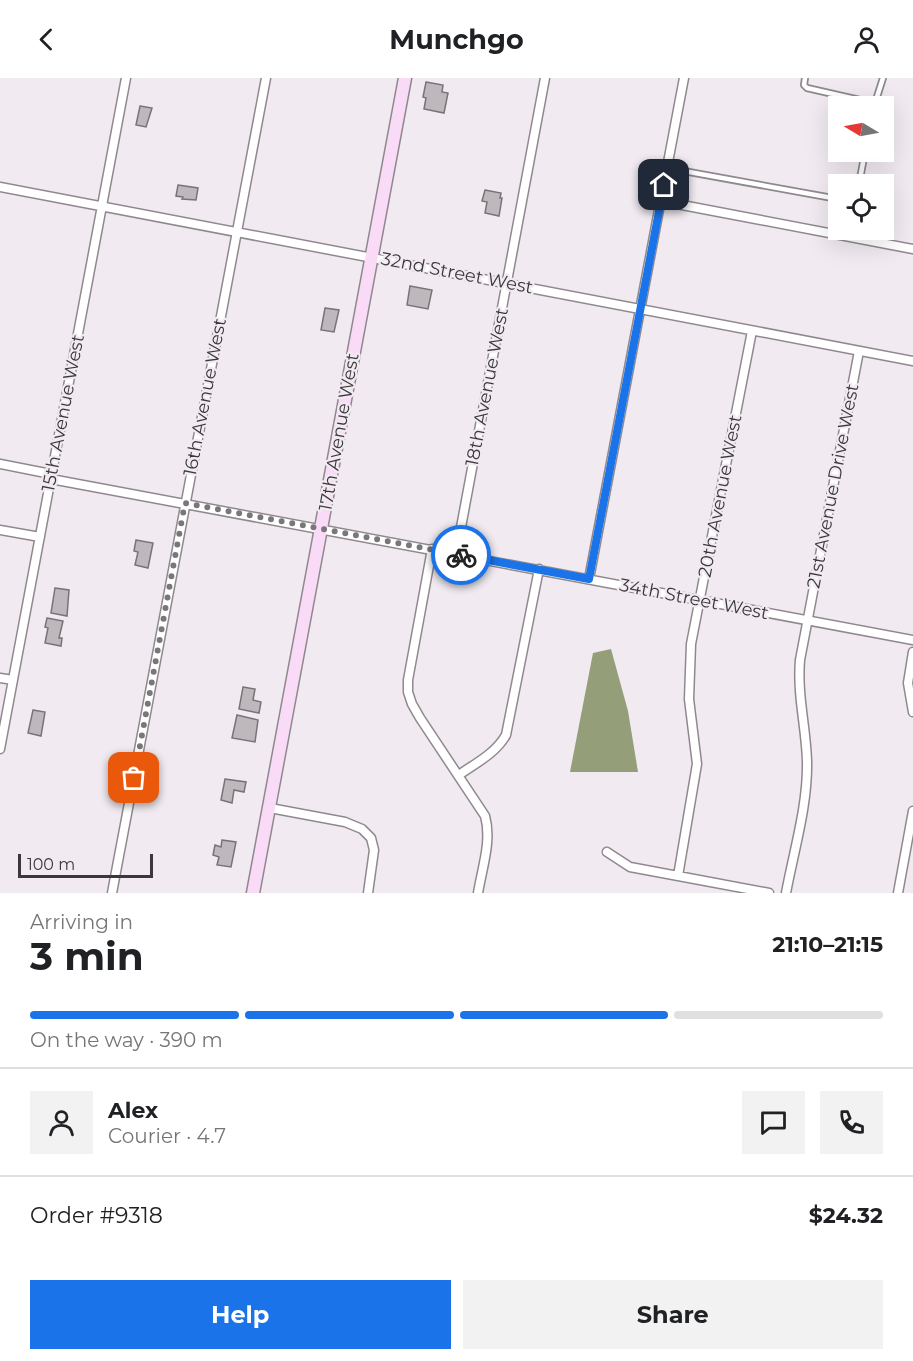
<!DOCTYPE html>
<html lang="en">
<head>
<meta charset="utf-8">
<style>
  :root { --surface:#fff; --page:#f2f2f2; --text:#202124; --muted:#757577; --line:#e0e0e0; --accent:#1a73e8 }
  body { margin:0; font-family:Montserrat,sans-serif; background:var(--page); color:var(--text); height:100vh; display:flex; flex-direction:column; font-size:22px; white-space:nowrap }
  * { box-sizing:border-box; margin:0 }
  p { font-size:20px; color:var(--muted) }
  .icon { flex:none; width:33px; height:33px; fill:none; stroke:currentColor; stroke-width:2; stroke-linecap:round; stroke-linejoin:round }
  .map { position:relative; height:815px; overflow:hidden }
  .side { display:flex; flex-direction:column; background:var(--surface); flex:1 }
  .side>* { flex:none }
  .needle { width:39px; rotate:280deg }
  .fabs { position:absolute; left:828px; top:18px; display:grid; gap:12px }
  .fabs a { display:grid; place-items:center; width:66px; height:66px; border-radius:0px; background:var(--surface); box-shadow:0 6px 24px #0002; font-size:30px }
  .scale { position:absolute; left:18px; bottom:15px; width:135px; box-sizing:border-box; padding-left:6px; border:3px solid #3a383a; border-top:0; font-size:16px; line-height:21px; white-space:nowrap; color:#3a383a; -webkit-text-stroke:4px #f1ebf1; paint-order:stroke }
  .pin { position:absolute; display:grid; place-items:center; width:51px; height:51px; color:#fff; margin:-26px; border-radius:12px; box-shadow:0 3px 9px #0006 }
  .courier { position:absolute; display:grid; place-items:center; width:60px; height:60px; margin:-30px; border:4px solid #1a73e8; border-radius:50%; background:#fff; color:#222; box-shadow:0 2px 8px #0007 }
  .summary em { font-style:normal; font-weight:700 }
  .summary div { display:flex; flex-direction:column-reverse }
  .summary { display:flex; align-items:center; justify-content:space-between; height:102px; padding:0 30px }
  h1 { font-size:39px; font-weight:700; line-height:45px }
  .bar { display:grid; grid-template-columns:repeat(4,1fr); gap:9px 6px; align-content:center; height:72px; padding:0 30px }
  .bar i { height:8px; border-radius:4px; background:var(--line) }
  .bar .current { background:var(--accent) }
  .bar p { grid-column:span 4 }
  .line { display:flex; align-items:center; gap:15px; padding:0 30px; border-top:2px solid var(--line) }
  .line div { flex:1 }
  .round { display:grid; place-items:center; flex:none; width:63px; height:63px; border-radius:0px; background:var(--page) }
  .button { display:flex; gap:12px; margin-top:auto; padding:12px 30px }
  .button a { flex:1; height:69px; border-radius:0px; background:var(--accent); color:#fff; font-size:24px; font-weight:700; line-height:69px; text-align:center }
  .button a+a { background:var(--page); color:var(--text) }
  header { display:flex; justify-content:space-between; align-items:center; height:78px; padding:0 30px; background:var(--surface); font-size:27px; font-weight:700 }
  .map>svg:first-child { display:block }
  .water { fill:#949e79 }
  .building { fill:#beb8bd; stroke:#797378; stroke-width:1.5 }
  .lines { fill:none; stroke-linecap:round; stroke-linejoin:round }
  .lane-casing { stroke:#8f898e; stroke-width:8 }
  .street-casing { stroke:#8f898e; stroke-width:11 }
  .secondary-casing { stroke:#8f898e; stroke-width:15 }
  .lane { stroke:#fff; stroke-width:4.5 }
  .street { stroke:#fff; stroke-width:8 }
  .secondary { stroke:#f9daf7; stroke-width:12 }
  .done { stroke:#7a777a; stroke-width:6; stroke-dasharray:0 10.8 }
  .route { stroke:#1a73e8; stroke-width:8 }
  .labels { text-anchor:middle; stroke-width:4.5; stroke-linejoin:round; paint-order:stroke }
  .street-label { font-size:18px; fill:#3a383a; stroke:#f1ebf1 }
</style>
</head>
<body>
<header><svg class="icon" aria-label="back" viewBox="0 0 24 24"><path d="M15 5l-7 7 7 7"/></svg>Munchgo<svg class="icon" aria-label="person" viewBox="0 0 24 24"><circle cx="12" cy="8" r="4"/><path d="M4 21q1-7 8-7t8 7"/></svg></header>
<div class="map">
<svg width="913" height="815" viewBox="0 0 913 815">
  <rect width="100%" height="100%" fill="#f1ebf1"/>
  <path class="water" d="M611,571L628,633L638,694H570L593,575Z"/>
  <path class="building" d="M426,4L443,7L442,14L448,15L444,35L424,31L426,20L423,19Z
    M140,28L152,30L146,49L136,47Z
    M178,107L198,110L196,122L182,121L183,119L176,118Z
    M485,112L501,115L500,120H502L499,138L485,135L487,124L482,123Z
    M410,208L432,212L428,231L407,227Z
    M325,230L339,232L334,254L321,252Z
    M136,462L153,465L148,490L135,487L138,474L134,473Z
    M55,510L69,512L67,538L51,535Z
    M47,540L63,543L59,560H62L61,568L45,565L48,550L45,549Z
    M243,609L255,611L253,622L261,624L259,635L239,631Z
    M33,632L45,634L41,658L28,655Z
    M237,637L258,642L255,664L232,660Z
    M225,701L246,704L244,714L234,712L232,725L221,722Z
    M222,762L236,764L231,789L217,787L219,779L213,777L215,767L221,769Z"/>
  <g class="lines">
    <g class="lane-casing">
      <path id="lane" d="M805,0L804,7L807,10L873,25L876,22L883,0
        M667,90L838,121
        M859,106L865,74"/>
    </g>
    <g class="street-casing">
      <path id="street" d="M0,109L913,283
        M661,123L913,171
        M0,386L51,396
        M51,401L913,562
        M0,452L40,459
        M432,471L408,602V614L412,626L420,640L485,738C492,763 482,790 478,815
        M456,476L545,0
        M589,501L684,0
        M913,574L908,605L913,634
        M0,600L13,602
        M0,671L126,0
        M459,697C476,685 496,675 506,657L539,491
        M270,730L345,744L362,751L371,760L374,772L368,815
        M607,774L630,789L769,815
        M678,798L697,686L689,621L691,566L752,253
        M112,815L266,0
        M786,815C794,772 808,727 807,683C806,649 797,617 800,582L859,273
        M898,815L913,733"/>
    </g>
    <g class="secondary-casing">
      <path id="secondary" d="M253,815L405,0"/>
    </g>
    <use href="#lane" class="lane"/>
    <use href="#street" class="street"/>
    <use href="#secondary" class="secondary"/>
  </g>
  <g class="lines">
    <path class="done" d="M134,700L185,425L461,477"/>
    <path class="route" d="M461,477L589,501L664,107"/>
  </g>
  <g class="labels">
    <g class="street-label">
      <text transform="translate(457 195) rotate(11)" y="6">32nd Street West</text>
      <text transform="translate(487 309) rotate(-79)" y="6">18th Avenue West</text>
      <text transform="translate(205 319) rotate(-79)" y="6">16th Avenue West</text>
      <text transform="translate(63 335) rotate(-79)" y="6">15th Avenue West</text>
      <text transform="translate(339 354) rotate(-80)" y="6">17th Avenue West</text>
      <text transform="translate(833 408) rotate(-79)" y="6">21st Avenue Drive West</text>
      <text transform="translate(720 418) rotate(-79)" y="6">20th Avenue West</text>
      <text transform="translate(694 521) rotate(11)" y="6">34th Street West</text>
    </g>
  </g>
</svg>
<div class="fabs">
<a><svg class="needle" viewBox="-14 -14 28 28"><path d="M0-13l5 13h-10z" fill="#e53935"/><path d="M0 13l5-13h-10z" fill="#757577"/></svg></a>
<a><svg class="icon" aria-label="locate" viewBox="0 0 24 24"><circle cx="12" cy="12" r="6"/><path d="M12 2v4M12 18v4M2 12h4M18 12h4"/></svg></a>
</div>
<div class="scale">100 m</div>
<div class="pin" style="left:134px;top:700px;background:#ea580c"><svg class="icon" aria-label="bag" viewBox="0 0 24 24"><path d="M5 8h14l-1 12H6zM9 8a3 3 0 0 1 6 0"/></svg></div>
<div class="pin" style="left:664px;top:107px;background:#1f2937"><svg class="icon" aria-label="home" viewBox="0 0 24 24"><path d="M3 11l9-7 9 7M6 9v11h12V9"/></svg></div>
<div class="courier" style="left:461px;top:477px"><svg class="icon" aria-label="bike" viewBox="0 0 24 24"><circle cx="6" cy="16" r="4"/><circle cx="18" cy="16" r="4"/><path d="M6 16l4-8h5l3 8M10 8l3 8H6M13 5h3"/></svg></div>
</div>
<section class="side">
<div class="summary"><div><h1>3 min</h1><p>Arriving in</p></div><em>21:10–21:15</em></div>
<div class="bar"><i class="current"></i><i class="current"></i><i class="current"></i><i></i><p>On the way · 390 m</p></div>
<div class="line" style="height:108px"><a class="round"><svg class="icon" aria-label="person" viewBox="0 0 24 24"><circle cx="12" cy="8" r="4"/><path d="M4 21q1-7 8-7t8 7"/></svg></a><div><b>Alex</b><p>Courier · 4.7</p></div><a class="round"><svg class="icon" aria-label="chat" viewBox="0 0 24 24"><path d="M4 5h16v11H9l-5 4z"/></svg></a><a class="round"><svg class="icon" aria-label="phone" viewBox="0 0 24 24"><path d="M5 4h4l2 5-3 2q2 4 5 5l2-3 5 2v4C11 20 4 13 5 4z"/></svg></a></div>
<div class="line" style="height:78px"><div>Order #9318</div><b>$24.32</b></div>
<div class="button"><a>Help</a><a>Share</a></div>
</section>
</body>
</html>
